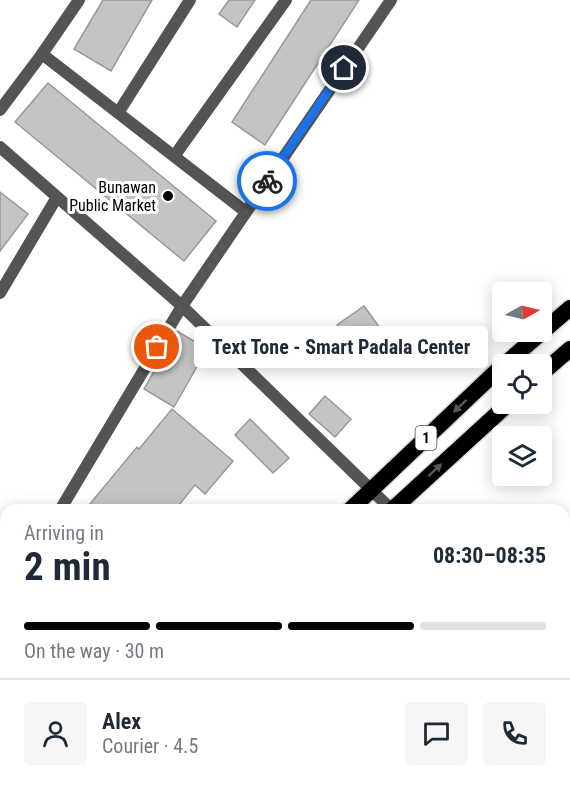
<!DOCTYPE html>
<html lang="en">
<head>
<meta charset="utf-8">
<style>
  :root { --surface:#fff; --page:#f6f6f7; --text:#1f2937; --muted:#747a83; --line:#e0e1e3; --accent:#000 }
  body { margin:0; font-family:"Roboto Condensed",sans-serif; background:var(--page); color:var(--text); height:100vh; display:flex; flex-direction:column; font-size:22px; white-space:nowrap }
  * { box-sizing:border-box; margin:0 }
  p { font-size:20px; color:var(--muted) }
  .icon { flex:none; width:33px; height:33px; fill:none; stroke:currentColor; stroke-width:2; stroke-linecap:round; stroke-linejoin:round }
  .map { position:relative; flex:1; overflow:hidden }
  .panel { position:absolute; left:0px; top:504px; width:570px; height:296px; display:flex; flex-direction:column; background:var(--surface); border-radius:18px 18px 0 0; box-shadow:0 3px 15px #0003 }
  .panel>* { flex:none }
  .needle { width:39px; rotate:82deg }
  .fabs { position:absolute; left:492px; top:282px; display:grid; gap:12px }
  .fabs a { display:grid; place-items:center; width:60px; height:60px; border-radius:6px; background:var(--surface); box-shadow:0 3px 15px #0003; font-size:30px }
  .pin { position:absolute; display:grid; place-items:center; width:51px; height:51px; color:#fff; margin:-26px; border:3px solid #fff; border-radius:50%; box-shadow:0 2px 6px #0007 }
  .courier { position:absolute; display:grid; place-items:center; width:60px; height:60px; margin:-30px; border:4px solid #1a73e8; border-radius:50%; background:#fff; color:#222; box-shadow:0 2px 8px #0007 }
  .bubble { position:absolute; height:42px; border-radius:6px; background:var(--surface); box-shadow:0 3px 15px #0003; font-size:20px; font-weight:700; line-height:42px; text-align:center }
  .overview em { font-style:normal; font-weight:700 }
  .overview div { display:flex; flex-direction:column-reverse }
  .overview { display:flex; align-items:center; justify-content:space-between; height:102px; padding:0 24px }
  h1 { font-size:39px; font-weight:700; line-height:45px }
  .bar { display:grid; grid-template-columns:repeat(4,1fr); gap:9px 6px; align-content:center; height:72px; padding:0 24px }
  .bar i { height:8px; border-radius:4px; background:var(--line) }
  .bar .on { background:var(--accent) }
  .bar p { grid-column:span 4 }
  .line { display:flex; align-items:center; gap:15px; padding:0 24px; border-top:2px solid var(--line) }
  .line div { flex:1 }
  .round { display:grid; place-items:center; flex:none; width:63px; height:63px; border-radius:6px; background:var(--page) }
  .map>svg:first-child { display:block }
  .building { fill:#c4c4c4; stroke:#989898; stroke-width:1.5 }
  .lines { fill:none; stroke-linecap:round; stroke-linejoin:round }
  .trunk-casing { stroke:#dbdbdb; stroke-width:19 }
  .service { stroke:#545454; stroke-width:12 }
  .minor { stroke:#545454; stroke-width:12 }
  .secondary { stroke:#212121; stroke-width:12 }
  .trunk { stroke:#000; stroke-width:16 }
  .oneway { fill:#595959 }
  .done { stroke:#595959; stroke-width:6; stroke-dasharray:0 10.8 }
  .route { stroke:#1a73e8; stroke-width:8 }
  .poi-dot { fill:#000; stroke:#fff; stroke-width:2 }
  .labels { text-anchor:middle; stroke-width:6; stroke-linejoin:round; paint-order:stroke }
  .shield { fill:#fff; stroke:#4c4c4c; stroke-width:1.5 }
  .shield-label { font-size:15px; font-weight:bold; fill:#000 }
  .poi-label { font-size:16px; fill:#000; stroke:#fff; text-anchor:end }
</style>
</head>
<body>
<div class="map">
<svg width="570" height="799" viewBox="0 0 570 799">
  <rect width="100%" height="100%" fill="#fff"/>
  <path class="building" d="M103,0H152L111,71L74,49Z
    M229,0H255L237,27L219,14Z
    M311,0H359L265,145L232,122Z
    M48,83L216,221L184,261L15,122Z
    M0,192L28,214L0,251Z
    M364,306L393,346L366,365L337,325Z
    M177,331L207,349L174,407L144,389Z
    M325,396L351,419L335,437L309,414Z
    M172,409L233,461L205,494L195,485L175,510H85L137,447L139,449Z
    M250,419L289,458L273,473L235,435Z"/>
  <g class="lines">
    <g class="trunk-casing">
      <path id="trunk" d="M505,364L570,308
        M542,373L570,349
        M350,510L502,366
        M392,510L508,404
        M63,799L69,794
        M101,799L107,794"/>
    </g>
    <path class="service" d="M42,54L246,212
      M118,113L190,0
      M175,155L286,0"/>
    <path class="minor" d="M0,110L42,54L79,0
      M0,147L182,306L392,510
      M0,293L57,197
      M60,510L182,306L391,0
      M0,611L6,601"/>
    <path class="secondary" d="M0,726L6,732"/>
    <use href="#trunk" class="trunk"/>
  </g>
  <defs><path id="oneway-solid" d="M-6-.8H1V-3.2L6.5 0L1 3.2V.8H-6Z" transform="scale(1.5)"/></defs>
  <g class="oneway">
    <use href="#oneway-solid" transform="translate(460 406) rotate(137)"/>
    <use href="#oneway-solid" transform="translate(435 470) rotate(-43)"/>
  </g>
  <g class="lines">
    <path class="done" d="M157,347L182,306L267,181"/>
    <path class="route" d="M267,181L344,68"/>
  </g>
  <circle class="poi-dot" cx="168" cy="196" r="6"/>
  <g class="labels">
    <rect class="shield" x="415.5" y="426" width="21" height="24" rx="4.5"/>
    <g class="shield-label">
      <text x="426" y="443">1</text>
    </g>
    <g class="poi-label">
      <text x="156" y="193">Bunawan<tspan x="156" dy="18">Public Market</tspan></text>
    </g>
  </g>
</svg>
<div class="fabs">
<a><svg class="needle" viewBox="-14 -14 28 28"><path d="M0-13l5 13h-10z" fill="#e53935"/><path d="M0 13l5-13h-10z" fill="#747a83"/></svg></a>
<a><svg class="icon" aria-label="locate" viewBox="0 0 24 24"><circle cx="12" cy="12" r="6"/><path d="M12 2v4M12 18v4M2 12h4M18 12h4"/></svg></a>
<a><svg class="icon" aria-label="layers" viewBox="0 0 24 24"><path d="M12 4l9 5-9 5-9-5zM3 14l9 5 9-5"/></svg></a>
</div>
<div class="pin" style="left:157px;top:347px;background:#ea580c"><svg class="icon" aria-label="bag" viewBox="0 0 24 24"><path d="M5 8h14l-1 12H6zM9 8a3 3 0 0 1 6 0"/></svg></div>
<div class="pin" style="left:344px;top:68px;background:#1f2937"><svg class="icon" aria-label="home" viewBox="0 0 24 24"><path d="M3 11l9-7 9 7M6 9v11h12V9"/></svg></div>
<div class="courier" style="left:267px;top:181px"><svg class="icon" aria-label="bike" viewBox="0 0 24 24"><circle cx="6" cy="16" r="4"/><circle cx="18" cy="16" r="4"/><path d="M6 16l4-8h5l3 8M10 8l3 8H6M13 5h3"/></svg></div>
<div class="bubble" style="left:194px;top:326px;width:294px">Text Tone - Smart Padala Center</div>
<section class="panel">
<div class="overview"><div><h1>2 min</h1><p>Arriving in</p></div><em>08:30–08:35</em></div>
<div class="bar"><i class="on"></i><i class="on"></i><i class="on"></i><i></i><p>On the way · 30 m</p></div>
<div class="line" style="height:108px"><a class="round"><svg class="icon" aria-label="person" viewBox="0 0 24 24"><circle cx="12" cy="8" r="4"/><path d="M4 21q1-7 8-7t8 7"/></svg></a><div><b>Alex</b><p>Courier · 4.5</p></div><a class="round"><svg class="icon" aria-label="chat" viewBox="0 0 24 24"><path d="M4 5h16v11H9l-5 4z"/></svg></a><a class="round"><svg class="icon" aria-label="phone" viewBox="0 0 24 24"><path d="M5 4h4l2 5-3 2q2 4 5 5l2-3 5 2v4C11 20 4 13 5 4z"/></svg></a></div>
</section>
</div>
</body>
</html>
